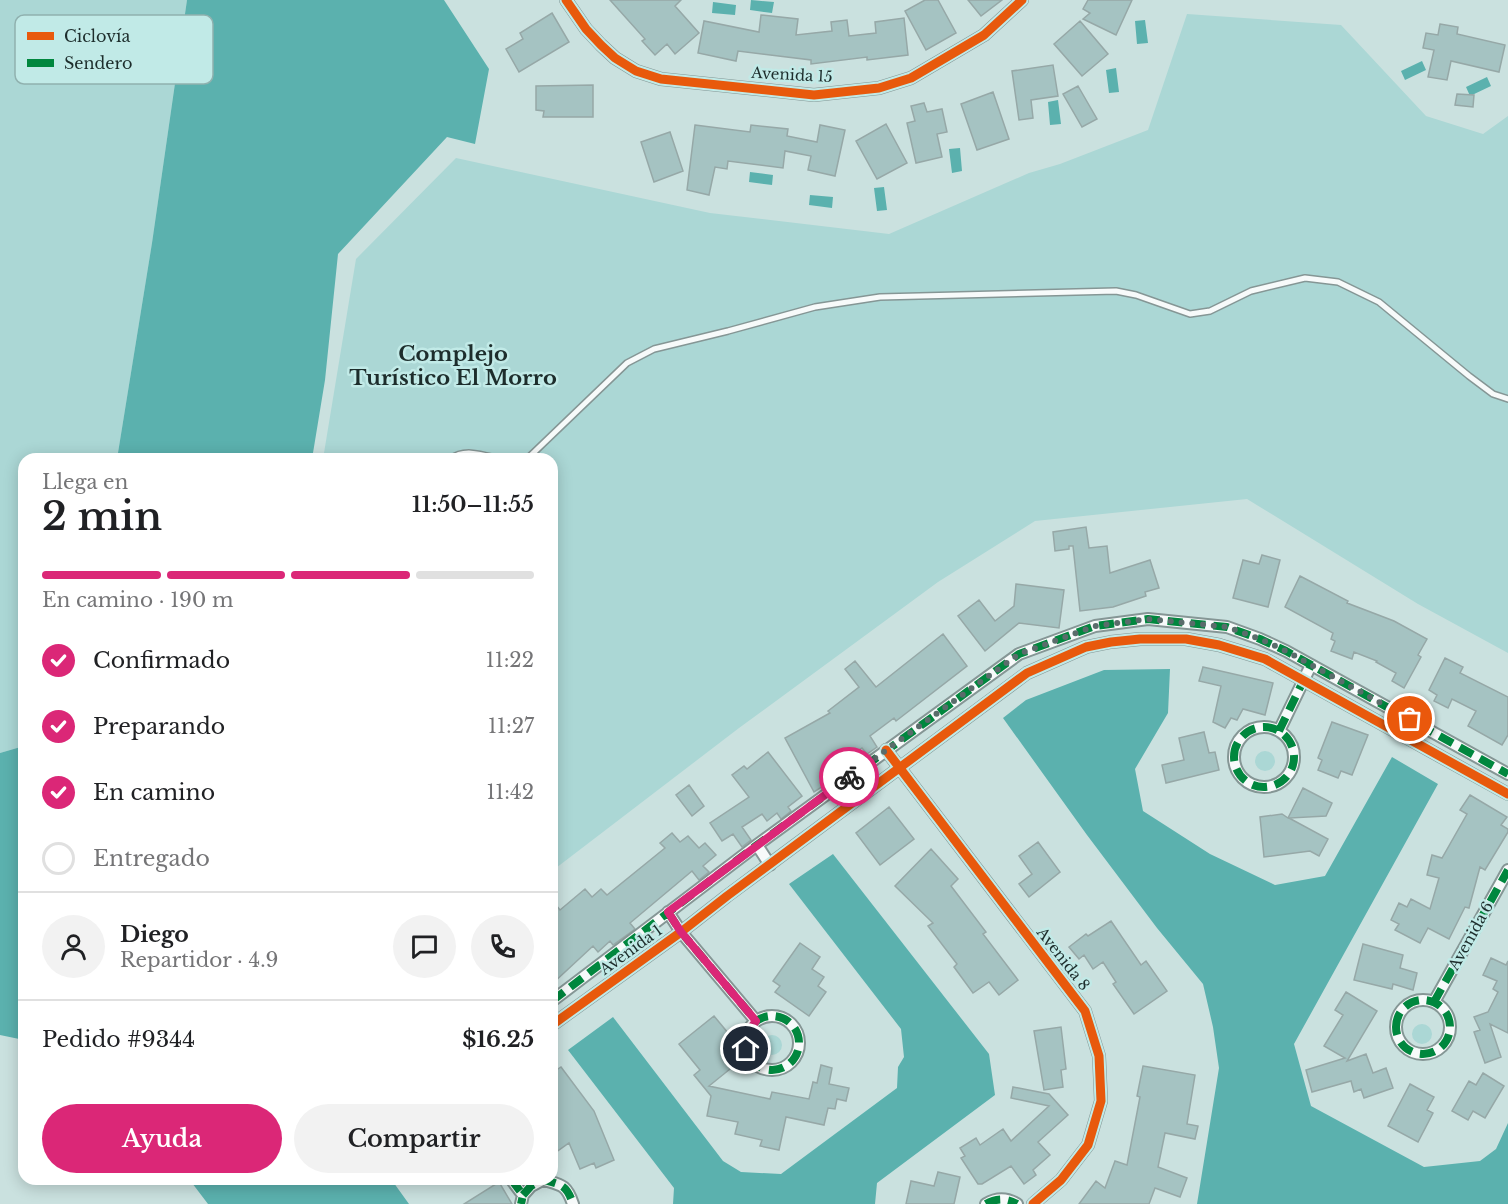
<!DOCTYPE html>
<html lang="es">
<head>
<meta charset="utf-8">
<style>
  :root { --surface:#fff; --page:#f2f2f2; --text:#202124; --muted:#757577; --line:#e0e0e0; --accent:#db2777 }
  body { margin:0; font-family:"Libre Baskerville",serif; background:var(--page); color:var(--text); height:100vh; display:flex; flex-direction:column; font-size:22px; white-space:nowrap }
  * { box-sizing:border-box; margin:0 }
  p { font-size:20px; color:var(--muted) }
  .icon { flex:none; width:33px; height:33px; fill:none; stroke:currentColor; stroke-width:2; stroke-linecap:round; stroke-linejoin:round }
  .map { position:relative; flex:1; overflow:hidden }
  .drawer { position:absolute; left:18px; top:453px; width:540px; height:732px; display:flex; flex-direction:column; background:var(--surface); border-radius:18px; box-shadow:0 3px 15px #0003 }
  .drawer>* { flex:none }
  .pin { position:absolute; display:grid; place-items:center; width:51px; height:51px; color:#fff; margin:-26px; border:3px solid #fff; border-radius:50%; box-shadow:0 2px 6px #0007 }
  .courier { position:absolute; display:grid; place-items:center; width:60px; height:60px; margin:-30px; border:4px solid #db2777; border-radius:50%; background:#fff; color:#222; box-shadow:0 2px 8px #0007 }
  .head em { font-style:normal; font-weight:600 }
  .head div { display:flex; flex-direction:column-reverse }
  .head { display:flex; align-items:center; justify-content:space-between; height:102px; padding:0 24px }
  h1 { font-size:39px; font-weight:600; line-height:45px }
  .bar { display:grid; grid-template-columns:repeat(4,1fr); gap:9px 6px; align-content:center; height:72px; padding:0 24px }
  .bar i { height:8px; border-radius:4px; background:var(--line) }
  .bar .current { background:var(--accent) }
  .bar p { grid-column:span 4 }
  .line { display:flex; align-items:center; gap:15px; padding:0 24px; border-top:2px solid var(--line) }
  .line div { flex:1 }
  .round { display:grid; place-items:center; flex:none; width:63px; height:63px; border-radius:32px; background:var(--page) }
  ol { padding:0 24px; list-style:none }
  li { display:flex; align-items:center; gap:18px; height:66px }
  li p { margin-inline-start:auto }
  li .icon { padding:6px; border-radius:50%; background:var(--accent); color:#fff; stroke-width:4 }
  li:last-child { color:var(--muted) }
  li i { width:33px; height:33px; border:3px solid var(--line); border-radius:50% }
  .cta { display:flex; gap:12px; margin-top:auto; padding:12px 24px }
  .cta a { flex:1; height:69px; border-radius:36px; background:var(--accent); color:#fff; font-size:24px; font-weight:600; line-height:69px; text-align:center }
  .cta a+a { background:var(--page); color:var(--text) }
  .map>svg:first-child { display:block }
  .green { fill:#abd7d5 }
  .water { fill:#5bb1ae }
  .building { fill:#a5c3c2; stroke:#96a8a7; stroke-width:1.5 }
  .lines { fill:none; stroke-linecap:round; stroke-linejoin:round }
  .service-casing { stroke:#859695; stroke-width:8 }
  .minor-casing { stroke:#859695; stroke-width:14 }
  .service { stroke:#f7fafa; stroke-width:5 }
  .minor { stroke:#f7fafa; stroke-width:10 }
  .quiet { stroke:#00873e; stroke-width:8; stroke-dasharray:15 8; stroke-linecap:butt }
  .cycleway-casing { stroke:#c1eae7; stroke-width:13 }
  .cycleway { stroke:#e8590c; stroke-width:9 }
  .done { stroke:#5a6c6b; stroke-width:6; stroke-dasharray:0 10.8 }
  .route { stroke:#db2777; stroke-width:8 }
  .labels { text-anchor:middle; stroke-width:5; stroke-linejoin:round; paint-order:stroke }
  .street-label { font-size:15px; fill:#1d2d2c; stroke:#c1eae7 }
  .district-label { font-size:21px; font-weight:bold; fill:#1d2d2c; stroke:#c1eae7 }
  .key { fill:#c1eae7; stroke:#90b1af; stroke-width:1.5 }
  .key-label { font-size:16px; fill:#1d2d2c }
</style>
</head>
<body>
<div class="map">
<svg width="1508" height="1204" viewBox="0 0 1508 1204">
  <rect width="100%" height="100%" fill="#cae1df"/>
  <path class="green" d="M0,0H187L152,243L117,459H24V746L0,753Z
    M1187,14L1341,25L1426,116L1483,134L1508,116V653L1418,604L1247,499L1035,521L938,582L739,728L552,871V459H323L356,259L456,158L710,213L889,234L1029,173L1060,164L1148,130Z
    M1255 761a10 10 0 1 1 20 0a10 10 0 1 1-20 0Z
    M1412 1034a10 10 0 1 1 20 0a10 10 0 1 1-20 0Z
    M762 1045a10 10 0 1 1 20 0a10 10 0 1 1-20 0Z"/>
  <path class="water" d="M187,0H444L489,69L475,144L447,137L338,254L325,380L312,459H117L152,243Z
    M751,0L774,2L772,13L750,10Z
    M713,2L736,5L735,15L712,13Z
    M1145,20L1148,43L1137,44L1135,21Z
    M1422,61L1426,70L1405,80L1401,71Z
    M1116,68L1119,92L1109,93L1106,70Z
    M1487,77L1491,86L1470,96L1466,87Z
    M1058,100L1061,124L1050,125L1048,102Z
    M960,148L962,171L952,173L949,149Z
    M750,172L773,175L772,185L749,182Z
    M884,187L887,210L877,211L874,188Z
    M810,195L833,197L832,208L809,205Z
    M1170,669L1168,713L1135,769L1143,811L1210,854L1275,885L1325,876L1392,757L1438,784L1294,1044L1311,1106L1424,1167L1480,1161L1496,1149L1508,1123V1204H1197L1219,1068L1213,1027L1203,984L1157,928L1087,835L1003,718L1026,700L1104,670Z
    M24,746V1040L0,1035V753Z
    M833,854L989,1054L995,1095L877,1183L875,1204H673L674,1188L568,1050L613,1017L723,1161L741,1172L781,1174L897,1088L898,1067L904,1057L901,1029L789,884Z
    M189,1179H391L409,1204H208Z"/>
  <path class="building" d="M610,0H681L675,6L699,33L675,54L667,44L655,55L642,41L645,39Z
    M925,0H938L956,33L926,50L905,11Z
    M968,0H1002L981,16Z
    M1088,0H1132L1116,35L1083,19L1090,13L1083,9Z
    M552,13L569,42L519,72L506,49L523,39L520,33Z
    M761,15L798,19L796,35L832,31L831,22L847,20L849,36L876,33L875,22L904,18L908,55L867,60V57L811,64V60L738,51L736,61L698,53L704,21L759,32Z
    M1080,21L1108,54L1082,76L1054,44Z
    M1440,24L1458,27L1457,34L1505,45L1499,72L1451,61L1447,80L1428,77L1434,50L1423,48L1426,33L1438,35Z
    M1053,65L1058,96L1031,100L1033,118L1019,120L1012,71Z
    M593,85V117H543L544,111L536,110V86Z
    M1078,86L1097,119L1082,127L1063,94Z
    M993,92L1009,139L977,150L961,104Z
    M1457,94L1474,95L1473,107L1455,105Z
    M924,103L927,112L942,109L947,132L937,134L942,157L916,163L907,123L915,121L911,106Z
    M886,124L907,163L877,179L856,141Z
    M695,125L750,132L751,125L788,129L787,136L817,142L820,125L845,130L835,176L808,170L811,156L785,151L783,168L728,161L727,169L715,167L709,195L687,190Z
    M670,132L683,171L654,182L641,142Z
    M1086,527L1089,548L1107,546L1110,573L1150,560L1159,588L1145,592L1146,596L1113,607L1080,611L1073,546H1069V549L1055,551L1053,532Z
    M1262,555L1280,560L1268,607L1233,598L1243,560L1259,564Z
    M1300,576L1348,601L1347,603L1394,621L1427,639L1418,655L1421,657L1404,688L1392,681L1396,673L1376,662L1377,661L1354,652L1352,659L1331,651L1335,641L1331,639L1333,633L1285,607Z
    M1016,584L1064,590L1059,628L1019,623L985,651L958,616L979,600L995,621L1014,606Z
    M943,634L967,666L896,721L894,718L870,736L877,747L867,754L862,748L837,766L842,774L814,792L785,738L830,713L828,711L859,687L845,669L855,661L876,687Z
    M1445,658L1463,667L1460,673L1508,697V735L1502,745L1468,726L1476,711L1452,699L1448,708L1434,701L1437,695L1429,690Z
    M1203,667L1273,683L1265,715L1243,709L1237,720L1231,718L1225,728L1213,722L1221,686L1199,681Z
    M1332,722L1368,735L1352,775L1341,771L1338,778L1318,770L1322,760L1318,758Z
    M1204,732L1209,753L1215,752L1219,770L1166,783L1162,765L1184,760L1179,738Z
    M768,752L802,796L788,807L791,811L781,819L777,813L767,821L762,814L742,827L751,840L742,847L733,834L722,841L710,823L749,797L732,775L744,766L747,769Z
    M689,785L704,806L692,816L676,795Z
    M1303,788L1332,803L1326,816L1289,818L1328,839L1319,856L1310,851L1264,857L1260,817L1282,814L1288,818Z
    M1470,795L1507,817L1501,825L1508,829V832L1485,870L1480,867L1469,908L1465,907L1449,939L1428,928L1420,943L1395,930L1399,924L1391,920L1399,903L1407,907L1411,899L1430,909L1439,878L1427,875L1432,855L1442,858L1467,814L1460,810Z
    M889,807L914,839L880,865L856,833Z
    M672,833L680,842L688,836L699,848L705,843L716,855L703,866L709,872L699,880L692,871L630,923L635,929L613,945L610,941L598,952L593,946L552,984V900L560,910L585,889L592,897L601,889L607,895L665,848L660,843Z
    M1038,842L1060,872L1029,897L1019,884L1032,874L1019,856Z
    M931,849L958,879L951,886L986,932L983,934L1018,980L999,995L989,982L973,993L954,967L957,964L928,926L933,923L895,886Z
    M1111,921L1141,965L1146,961L1167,991L1134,1014L1113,984L1116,982L1103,962L1093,969L1084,955L1079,959L1069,947L1086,934L1088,936Z
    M800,943L820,957L812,969L824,977L818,986L826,992L809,1016L775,992L780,986L773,981Z
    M1363,944L1403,955L1400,968L1417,973L1413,990L1393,984L1392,989L1354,980Z
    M1491,958L1506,965L1508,961V1033L1490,1024L1501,1057L1485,1063L1474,1032L1480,1030L1474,1017L1488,1012L1498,992L1493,989L1497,981L1483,975Z
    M1346,992L1377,1011L1347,1061L1366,1054L1373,1073L1386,1068L1393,1088L1364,1098L1361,1089L1354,1092L1351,1081L1312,1092L1306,1070L1345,1058L1324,1046L1343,1015L1335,1010Z
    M714,1016L733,1039L721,1049L735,1065L709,1086L770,1099L772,1092L809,1099L813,1082L817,1083L821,1065L832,1068L829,1084L849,1088L846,1101L837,1099L835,1109L828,1108L824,1125L786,1117L779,1150L760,1146L762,1140L735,1134L738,1122L707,1116L711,1096L694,1075L700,1070L679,1044Z
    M1061,1027L1066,1069L1061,1070L1063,1087L1044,1090L1034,1031Z
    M1143,1066L1195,1075L1187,1124L1198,1126L1195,1139L1165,1133L1158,1167L1187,1178L1180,1197L1155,1188L1149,1204H1079L1096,1181L1105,1188L1115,1161L1127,1165L1140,1097L1137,1096Z
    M561,1067L594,1111L614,1160L596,1168L594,1163L580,1169L569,1143L552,1155V1073Z
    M1483,1073L1504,1086L1485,1118L1473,1111L1468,1120L1452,1111L1469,1081L1476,1085Z
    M1410,1084L1434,1097L1427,1110L1433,1113L1418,1142L1388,1126Z
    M1013,1087L1049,1094L1068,1115L1038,1142L1050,1155L1033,1170L1036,1175L1024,1184L1011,1166L982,1184H978L961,1158L965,1156L960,1148L976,1138L980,1145L1003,1129L1011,1141L1049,1106L1011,1098Z
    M938,1172L960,1177L954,1204H906L911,1181L934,1186Z
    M499,1182L512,1204H464Z"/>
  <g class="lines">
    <g class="service-casing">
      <path id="service" d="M451,459C464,448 483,455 499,459
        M527,459L627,363L654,349L728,331L815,307L880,297L1116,291L1136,295L1190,314L1210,311L1251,291L1305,278L1338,282L1379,302L1469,376L1493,394L1508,399"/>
    </g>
    <g class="minor-casing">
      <path id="minor" d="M566,0L586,29L601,45L615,58L636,71L661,79L814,95L879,88L911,78L984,35L1022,0
        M1234 757a30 30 0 1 1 60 0a30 30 0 1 1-60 0Z
        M1279,731L1311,665
        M886,750L1085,1011L1099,1056L1101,1101L1088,1145L1061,1180L1033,1204
        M757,845L770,865
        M668,912L681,932L756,1021
        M1396 1027a27 27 0 1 1 54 0a27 27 0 1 1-54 0Z
        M552,1001L757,845L1019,654L1095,626L1148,619L1227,627L1260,639L1286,651L1508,774
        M1434,1002L1508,870
        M745 1043a27 27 0 1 1 54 0a27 27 0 1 1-54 0Z
        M552,1025L681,932L727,896L1027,673L1086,647L1111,642L1140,639H1186L1219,645L1265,659L1508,794
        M511,1179L523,1195L521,1204
        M541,1179C560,1185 566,1183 573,1204
        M523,1195L531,1186L542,1180
        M986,1204C996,1198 1007,1198 1017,1204"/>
    </g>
    <use href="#service" class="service"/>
    <use href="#minor" class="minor"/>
    <path class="quiet" d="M1234 757a30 30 0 1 1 60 0a30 30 0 1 1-60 0Z
      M1279,731L1311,665
      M668,912L681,932L756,1021
      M1396 1027a27 27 0 1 1 54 0a27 27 0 1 1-54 0Z
      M552,1001L757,845L1019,654L1095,626L1148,619L1227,627L1260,639L1286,651L1508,774
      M1434,1002L1508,870
      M745 1043a27 27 0 1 1 54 0a27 27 0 1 1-54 0Z
      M511,1179L523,1195L521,1204
      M541,1179C560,1185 566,1183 573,1204
      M523,1195L531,1186L542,1180
      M986,1204C996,1198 1007,1198 1017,1204"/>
    <g class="cycleway-casing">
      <path id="cycleway" d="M566,0L586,29L601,45L615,58L636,71L661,79L814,95L879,88L911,78L984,35L1022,0
        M886,750L1085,1011L1099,1056L1101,1101L1088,1145L1061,1180L1033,1204
        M552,1025L681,932L727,896L1027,673L1086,647L1111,642L1140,639H1186L1219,645L1265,659L1508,794"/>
    </g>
    <use href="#cycleway" class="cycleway"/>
  </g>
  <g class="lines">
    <path class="done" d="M849,777L1019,654L1095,626L1148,619L1227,627L1260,639L1286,651L1410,719"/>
    <path class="route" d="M746,1049L747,1033L756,1021L681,932L668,912L849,777"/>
  </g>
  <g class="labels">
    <g class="street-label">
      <text transform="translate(792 75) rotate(3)" y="5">Avenida 15</text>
      <text transform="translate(1471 936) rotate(-61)" y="5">Avenida 6</text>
      <text transform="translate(631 950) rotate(-36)" y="5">Avenida 1</text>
      <text transform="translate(1063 959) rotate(52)" y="5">Avenida 8</text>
    </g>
    <g class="district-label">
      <text x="453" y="361">Complejo<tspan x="453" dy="24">Turístico El Morro</tspan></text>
    </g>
  </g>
  <rect x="15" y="15" width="198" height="69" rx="9" class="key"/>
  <rect x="27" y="32" width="27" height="8" fill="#e8590c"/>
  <rect x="27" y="59" width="27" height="8" fill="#00873e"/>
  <g class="key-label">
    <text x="64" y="42">Ciclovía</text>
    <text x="64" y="69">Sendero</text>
  </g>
</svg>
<div class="pin" style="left:1410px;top:719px;background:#ea580c"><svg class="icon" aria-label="bag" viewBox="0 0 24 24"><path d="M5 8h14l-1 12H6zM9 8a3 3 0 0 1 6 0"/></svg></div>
<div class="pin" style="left:746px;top:1049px;background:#1f2937"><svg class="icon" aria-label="home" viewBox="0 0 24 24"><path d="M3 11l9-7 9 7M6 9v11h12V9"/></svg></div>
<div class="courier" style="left:849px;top:777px"><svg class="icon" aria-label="bike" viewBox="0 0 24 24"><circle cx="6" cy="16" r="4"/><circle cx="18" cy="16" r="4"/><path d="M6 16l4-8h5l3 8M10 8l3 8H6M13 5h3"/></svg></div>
<section class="drawer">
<div class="head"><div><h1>2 min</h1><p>Llega en</p></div><em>11:50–11:55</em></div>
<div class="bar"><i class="current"></i><i class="current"></i><i class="current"></i><i></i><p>En camino · 190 m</p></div>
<ol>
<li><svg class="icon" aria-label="check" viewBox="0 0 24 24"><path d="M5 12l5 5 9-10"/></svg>Confirmado<p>11:22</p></li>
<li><svg class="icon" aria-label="check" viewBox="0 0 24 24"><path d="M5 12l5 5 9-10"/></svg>Preparando<p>11:27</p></li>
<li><svg class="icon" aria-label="check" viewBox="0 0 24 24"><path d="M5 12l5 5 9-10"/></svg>En camino<p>11:42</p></li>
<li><i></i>Entregado</li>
</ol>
<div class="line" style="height:108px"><a class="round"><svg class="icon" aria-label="person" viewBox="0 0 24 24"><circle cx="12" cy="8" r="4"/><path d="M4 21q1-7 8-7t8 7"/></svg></a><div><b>Diego</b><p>Repartidor · 4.9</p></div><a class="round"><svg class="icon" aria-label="chat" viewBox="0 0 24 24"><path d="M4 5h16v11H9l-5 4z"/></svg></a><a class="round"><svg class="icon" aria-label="phone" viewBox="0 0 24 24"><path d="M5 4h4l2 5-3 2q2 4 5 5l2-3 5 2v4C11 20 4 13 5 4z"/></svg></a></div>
<div class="line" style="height:78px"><div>Pedido #9344</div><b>$16.25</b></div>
<div class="cta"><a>Ayuda</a><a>Compartir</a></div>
</section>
</div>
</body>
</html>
